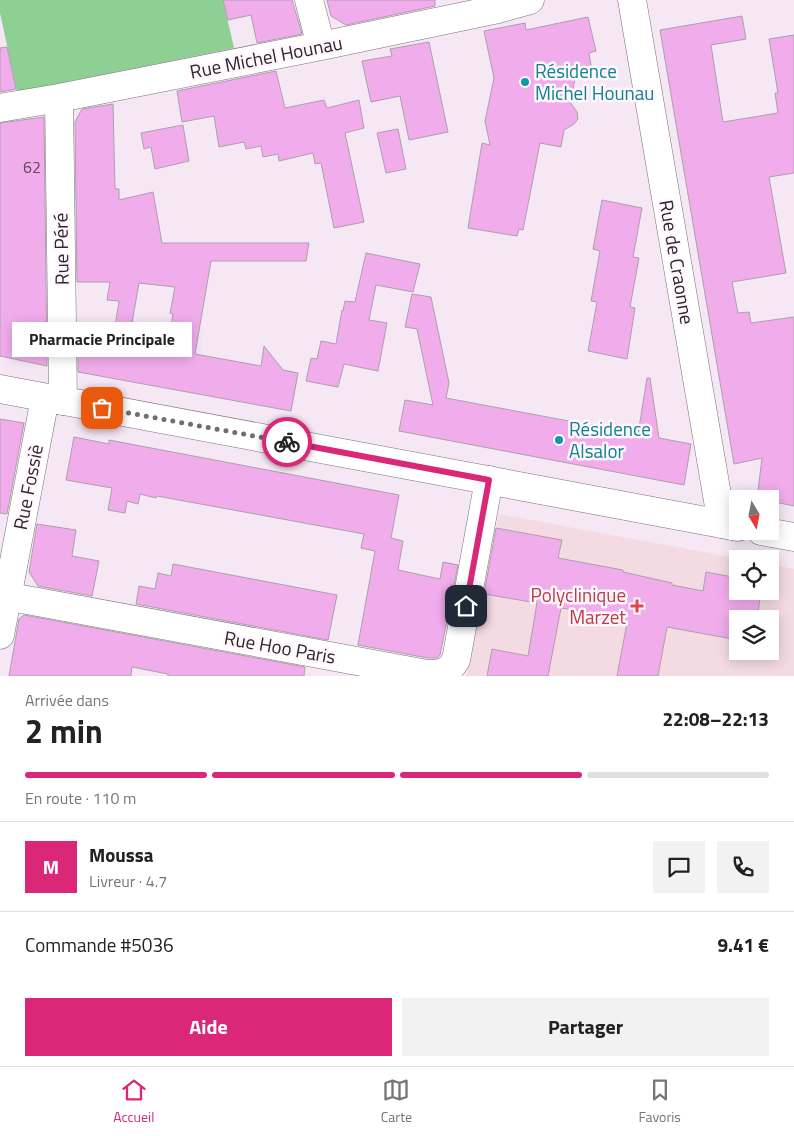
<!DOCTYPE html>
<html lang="fr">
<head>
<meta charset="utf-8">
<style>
  :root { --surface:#fff; --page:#f2f2f2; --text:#222; --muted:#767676; --line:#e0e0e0; --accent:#db2777 }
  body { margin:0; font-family:"Titillium Web",sans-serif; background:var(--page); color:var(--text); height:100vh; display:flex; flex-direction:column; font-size:19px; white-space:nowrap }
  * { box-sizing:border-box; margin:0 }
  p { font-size:16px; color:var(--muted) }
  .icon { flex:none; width:28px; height:28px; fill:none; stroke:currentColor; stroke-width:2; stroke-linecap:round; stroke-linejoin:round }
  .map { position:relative; height:676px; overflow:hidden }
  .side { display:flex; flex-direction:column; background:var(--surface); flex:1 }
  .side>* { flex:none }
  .needle { width:32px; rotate:170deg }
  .controls { position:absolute; left:729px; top:490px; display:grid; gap:10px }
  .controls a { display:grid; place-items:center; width:50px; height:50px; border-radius:0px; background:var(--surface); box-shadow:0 2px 12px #0003; font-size:25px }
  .pin { position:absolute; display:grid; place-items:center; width:42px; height:42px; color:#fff; margin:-21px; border-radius:10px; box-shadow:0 2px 8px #0006 }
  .courier { position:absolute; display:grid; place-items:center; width:50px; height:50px; margin:-25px; border:4px solid #db2777; border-radius:50%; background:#fff; color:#222; box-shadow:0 1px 6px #0007 }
  .bubble { position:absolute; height:35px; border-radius:0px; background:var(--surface); box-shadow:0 2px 12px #0003; font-size:16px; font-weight:700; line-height:35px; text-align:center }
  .headline em { font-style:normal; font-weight:700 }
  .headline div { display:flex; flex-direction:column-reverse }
  .headline { display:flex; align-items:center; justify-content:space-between; height:85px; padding:0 25px }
  h1 { font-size:32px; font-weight:700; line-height:38px }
  .bar { display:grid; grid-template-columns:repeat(4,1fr); gap:8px 5px; align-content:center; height:60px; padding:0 25px }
  .bar i { height:6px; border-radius:4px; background:var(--line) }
  .bar .current { background:var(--accent) }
  .bar p { grid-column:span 4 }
  .line { display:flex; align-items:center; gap:12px; padding:0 25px; border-top:1px solid var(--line) }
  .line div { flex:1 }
  .round { display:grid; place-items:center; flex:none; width:52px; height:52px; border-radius:0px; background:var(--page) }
  .cta { display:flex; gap:10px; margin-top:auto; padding:10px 25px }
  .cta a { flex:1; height:58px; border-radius:0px; background:var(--accent); color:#fff; font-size:20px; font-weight:700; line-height:58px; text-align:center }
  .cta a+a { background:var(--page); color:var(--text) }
  .tabs { display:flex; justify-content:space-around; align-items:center; height:70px; border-top:1px solid var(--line); background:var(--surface); font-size:14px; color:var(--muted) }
  .tabs a { display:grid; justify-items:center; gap:2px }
  .tabs .current { color:var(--accent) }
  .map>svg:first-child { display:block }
  .medical { fill:#f4dae3; fill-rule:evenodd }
  .green { fill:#8ed094 }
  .building { fill:#f1acec; stroke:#ad9fab; fill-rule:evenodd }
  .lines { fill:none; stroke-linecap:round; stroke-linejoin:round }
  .minor-casing { stroke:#7c707b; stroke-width:29 }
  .major-casing { stroke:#7c707b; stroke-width:29 }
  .minor { stroke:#fff; stroke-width:28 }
  .major { stroke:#fff; stroke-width:28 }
  .done { stroke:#736b73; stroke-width:5; stroke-dasharray:0 9 }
  .route { stroke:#db2777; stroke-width:6 }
  .culture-dot { fill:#0f9aa8; stroke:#fff6fe; stroke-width:2 }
  .health-dot { fill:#e0444e; stroke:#fff6fe; stroke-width:2 }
  .labels { text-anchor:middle; stroke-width:5; stroke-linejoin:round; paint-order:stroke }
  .number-label { font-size:16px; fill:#5e495d }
  .street-label { font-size:19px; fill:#2d282d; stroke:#fff6fe }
  .culture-label { font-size:19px; fill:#0d838f; stroke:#fff6fe; text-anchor:start }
  .health-label { font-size:19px; fill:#be3a42; stroke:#fff6fe; text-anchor:end }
</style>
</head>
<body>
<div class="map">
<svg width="794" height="676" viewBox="0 0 794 676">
  <rect width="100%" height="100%" fill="#f5e7f4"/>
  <path class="medical" d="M499,514L741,559H738V591H770V564L794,569V676H466ZM738,619H770V651H738Z"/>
  <path class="green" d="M0,0H223L234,48L17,92L0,13Z"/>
  <path class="building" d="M223,0H292L302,34L257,43L251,15L228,20Z
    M327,0H435V6L346,25L331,16Z
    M742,16L746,39L711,45L723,122L778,113L775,93H778L769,39L794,35V173L769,177L786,273L732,282L738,313L749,312L751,323L794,317V506L770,501V499H757L762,458L734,464L660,30Z
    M588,17L596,51L589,53L593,76L575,79L570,102L577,112L578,119L574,124L564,130L561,147L540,143L523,230L519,229L517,236L468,228L482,143L490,145L485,121L494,78L484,31L525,23L526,30Z
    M429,42L448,132L409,140L400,96L371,102L362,61L392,56L390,49Z
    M7,47L16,89L0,92V48Z
    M276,71L285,108L324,100L327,108L359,100L364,128L345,133L364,222L334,228L321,163L315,164L313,153L279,161L278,154L263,157L261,146L246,149L244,142L219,147L214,116L182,122L177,91Z
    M113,104L115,189H119V200L153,192L162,243H309L306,261H211L195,354L261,366L264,346L283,370L298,373L291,411L78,372V340L112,346L119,301L107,300L110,282H77L75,122L82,109ZM139,283L175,287L170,313L173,314L167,352L128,346Z
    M44,117L47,366L0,356V123Z
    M183,125L189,161L155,169L151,147L144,149L141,133Z
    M398,129L406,169L386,173L377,133Z
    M602,200L642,208L633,257L639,258L630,307L635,308L627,359L588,351L597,302L591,301L600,251L593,249Z
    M366,253L420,264L413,292L376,285L369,320L387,323L378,371L344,364L338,387L306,381L311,358L317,359L321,341L336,344L342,310L343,311L345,301L355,302Z
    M412,294L431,297L449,383L446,398L638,434L647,378H650L659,438L691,444L684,485L399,431L405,400L433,405L417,329L405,327Z
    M0,419L24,423L7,514L0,513Z
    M74,437L109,444V440L399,495L391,538L403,541L398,570L440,579L443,562L458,565L440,655L437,658H428L358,645L375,551L361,548L364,534L157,496L156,498L140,494L138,504L127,501L125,513L108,510L112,488L66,480Z
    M37,524L76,530L72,556L99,561L92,596L38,586L29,572Z
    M496,528L562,540L558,558L623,570V572L672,583V585L703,591L706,572L738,578V591H761L757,619H738V640L667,627L658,676H617L627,623L593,616V613L561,608L548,676H487L492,649L528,656L537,603L484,594Z
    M173,564L337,595L328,640L136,604L139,586L155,589L158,573L171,576Z
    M24,615L305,667L304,676H168V674L132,667L131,676H9L19,619Z"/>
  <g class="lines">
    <g class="minor-casing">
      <path id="minor" d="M309,0L321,46
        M632,0L722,524
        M59,98L63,401
        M0,108L59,98L321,46L498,9L530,0
        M0,595L427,674C441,674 448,673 456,660L489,480
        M0,635L45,398"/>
    </g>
    <g class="major-casing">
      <path id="major" d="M0,389L738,527
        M761,531L794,537"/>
    </g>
    <use href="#minor" class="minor"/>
    <use href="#major" class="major"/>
  </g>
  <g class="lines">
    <path class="done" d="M102,408L287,442"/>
    <path class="route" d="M287,442L489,480L466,606"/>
  </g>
  <g class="culture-dot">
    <circle cx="525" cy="82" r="5"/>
    <circle cx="559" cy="440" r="5"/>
  </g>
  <path class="health-dot" d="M634.5 598.5h5v5h5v5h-5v5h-5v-5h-5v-5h5z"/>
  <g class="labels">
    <g class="number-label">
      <text x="32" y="173">62</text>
    </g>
    <g class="street-label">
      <text transform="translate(266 57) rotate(-11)" y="7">Rue Michel Hounau</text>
      <text transform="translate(61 249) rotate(-91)" y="7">Rue Péré</text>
      <text transform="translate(677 262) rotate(80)" y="7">Rue de Craonne</text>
      <text transform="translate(28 487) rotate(-79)" y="7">Rue Fossiè</text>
      <text transform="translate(280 647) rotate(10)" y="7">Rue Hoo Paris</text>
    </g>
    <g class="culture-label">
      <text x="535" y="78">Résidence<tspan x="535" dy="22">Michel Hounau</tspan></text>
      <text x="569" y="436">Résidence<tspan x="569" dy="22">Alsalor</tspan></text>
    </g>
    <g class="health-label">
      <text x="626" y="602">Polyclinique<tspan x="626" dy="22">Marzet</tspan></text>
    </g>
  </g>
</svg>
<div class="controls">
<a><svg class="needle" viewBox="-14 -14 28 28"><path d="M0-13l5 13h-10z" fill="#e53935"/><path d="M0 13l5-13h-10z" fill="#767676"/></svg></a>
<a><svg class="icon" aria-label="locate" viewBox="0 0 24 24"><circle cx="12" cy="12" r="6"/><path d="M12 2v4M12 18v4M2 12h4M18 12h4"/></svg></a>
<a><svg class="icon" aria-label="layers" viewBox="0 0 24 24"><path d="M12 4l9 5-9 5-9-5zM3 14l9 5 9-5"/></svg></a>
</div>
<div class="pin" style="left:102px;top:408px;background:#ea580c"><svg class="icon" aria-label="bag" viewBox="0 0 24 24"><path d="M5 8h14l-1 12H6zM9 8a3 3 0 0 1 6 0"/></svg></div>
<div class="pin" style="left:466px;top:606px;background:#1f2937"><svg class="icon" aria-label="home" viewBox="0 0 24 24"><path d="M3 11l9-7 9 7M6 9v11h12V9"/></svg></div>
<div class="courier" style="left:287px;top:442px"><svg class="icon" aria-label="bike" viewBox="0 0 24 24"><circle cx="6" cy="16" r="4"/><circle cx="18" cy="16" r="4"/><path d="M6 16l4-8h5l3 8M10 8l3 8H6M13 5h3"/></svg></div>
<div class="bubble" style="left:12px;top:322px;width:180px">Pharmacie Principale</div>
</div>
<section class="side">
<div class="headline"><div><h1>2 min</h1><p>Arrivée dans</p></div><em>22:08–22:13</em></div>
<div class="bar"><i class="current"></i><i class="current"></i><i class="current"></i><i></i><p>En route · 110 m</p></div>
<div class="line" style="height:90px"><b class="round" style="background:var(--accent);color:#fff">M</b><div><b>Moussa</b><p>Livreur · 4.7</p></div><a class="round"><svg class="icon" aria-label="chat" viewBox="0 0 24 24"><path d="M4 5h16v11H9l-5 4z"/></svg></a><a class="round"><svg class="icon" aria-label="phone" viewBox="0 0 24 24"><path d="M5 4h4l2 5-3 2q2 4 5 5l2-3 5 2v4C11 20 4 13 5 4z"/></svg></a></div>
<div class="line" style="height:65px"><div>Commande #5036</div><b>9.41 €</b></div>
<div class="cta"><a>Aide</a><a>Partager</a></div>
</section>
<nav class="tabs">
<a class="current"><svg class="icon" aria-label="home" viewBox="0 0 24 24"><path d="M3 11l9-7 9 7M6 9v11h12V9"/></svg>Accueil</a>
<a><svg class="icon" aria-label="map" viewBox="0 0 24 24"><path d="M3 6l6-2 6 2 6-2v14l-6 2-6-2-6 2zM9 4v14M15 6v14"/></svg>Carte</a>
<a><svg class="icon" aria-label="saved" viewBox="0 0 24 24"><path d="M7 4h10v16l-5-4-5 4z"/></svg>Favoris</a>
</nav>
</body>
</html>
